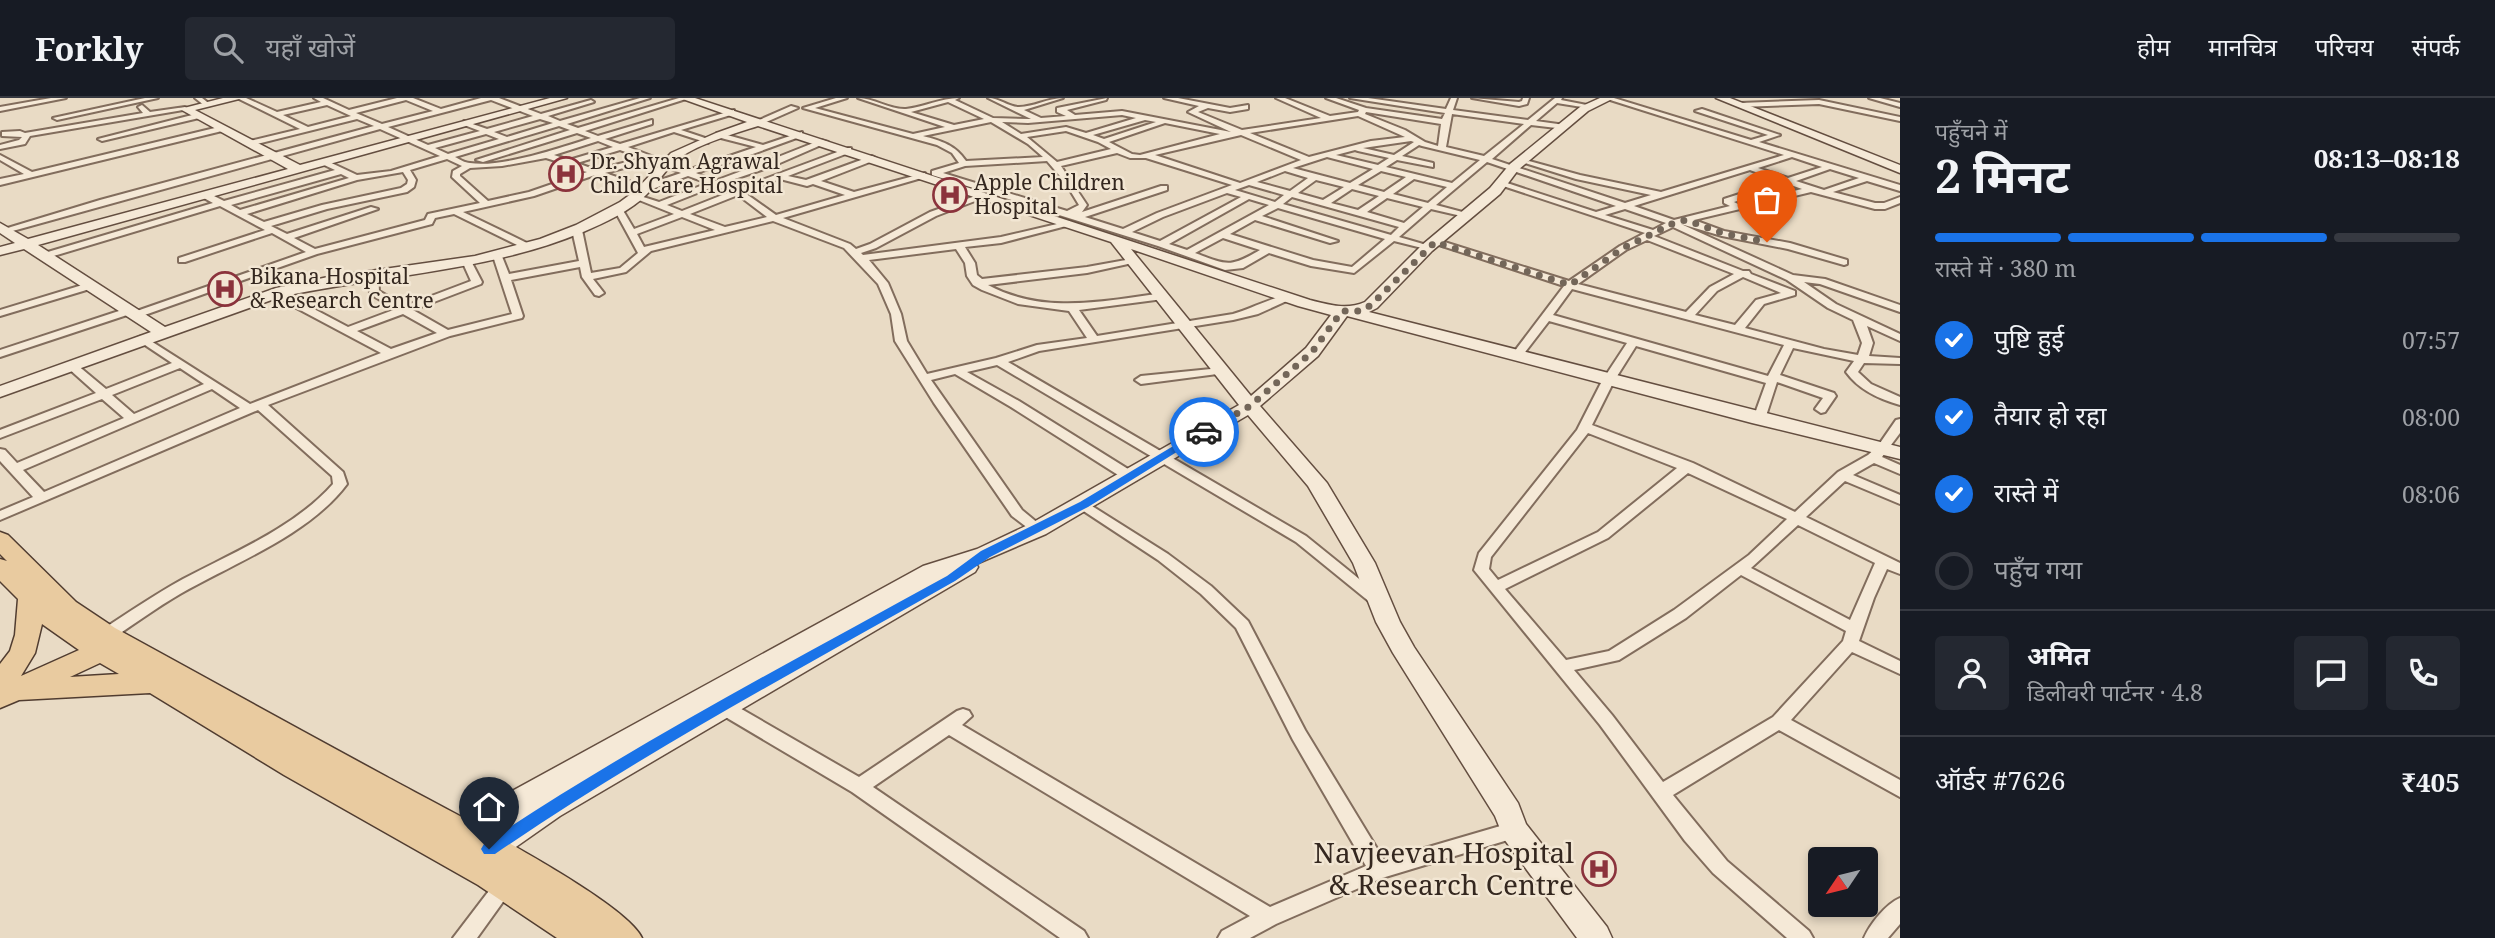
<!DOCTYPE html>
<html lang="hi">
<head>
<meta charset="utf-8">
<style>
  :root { --surface:#171b24; --page:#242831; --text:#f1f3f6; --muted:#9ea1a6; --line:#363941; --accent:#1a73e8 }
  body { margin:0; font-family:"Noto Serif","Noto Sans Devanagari",serif; background:var(--page); color:var(--text); height:100vh; display:flex; flex-direction:column; font-size:26px; white-space:nowrap }
  * { box-sizing:border-box; margin:0 }
  p { font-size:23px; color:var(--muted) }
  .icon { flex:none; width:38px; height:38px; fill:none; stroke:currentColor; stroke-width:2; stroke-linecap:round; stroke-linejoin:round }
  .map { position:relative; flex:1; overflow:hidden }
  .panel { display:flex; flex-direction:column; background:var(--surface); width:595px }
  .panel>* { flex:none }
  .needle { width:46px; rotate:235deg }
  .buttons { position:absolute; left:1808px; top:749px; display:grid; gap:14px }
  .buttons a { display:grid; place-items:center; width:70px; height:70px; border-radius:7px; background:var(--surface); box-shadow:0 4px 10px #0003; font-size:35px }
  .pin { position:absolute; display:grid; place-items:center; width:60px; height:60px; color:#fff; margin:-72px -30px; border-radius:50% 50% 50% 0; rotate:-45deg; box-shadow:0 0 7px #0007 }
  .pin .icon { rotate:45deg }
  .courier { position:absolute; display:grid; place-items:center; width:70px; height:70px; margin:-35px; border:5px solid #1a73e8; border-radius:50%; background:#fff; color:#222; box-shadow:0 2px 9px #0007 }
  .summary em { font-style:normal; font-weight:700 }
  .summary div { display:flex; flex-direction:column-reverse }
  .summary { display:flex; align-items:center; justify-content:space-between; height:119px; padding:0 35px }
  h1 { font-size:46px; font-weight:700; line-height:52px }
  .bar { display:grid; grid-template-columns:repeat(4,1fr); gap:10px 7px; align-content:center; height:84px; padding:0 35px }
  .bar i { height:9px; border-radius:5px; background:var(--line) }
  .bar .current { background:var(--accent) }
  .bar p { grid-column:span 4 }
  .line { display:flex; align-items:center; gap:18px; padding:0 35px; border-top:2px solid var(--line) }
  .line div { flex:1 }
  .round { display:grid; place-items:center; flex:none; width:74px; height:74px; border-radius:7px; background:var(--page) }
  ol { padding:0 35px; list-style:none }
  li { display:flex; align-items:center; gap:21px; height:77px }
  li p { margin-inline-start:auto }
  li .icon { padding:7px; border-radius:50%; background:var(--accent); color:#fff; stroke-width:4 }
  li:last-child { color:var(--muted) }
  li i { width:38px; height:38px; border:4px solid var(--line); border-radius:50% }
  header { display:flex; align-items:center; gap:42px; box-sizing:border-box; height:98px; padding:0 35px; background:var(--surface); border-bottom:2px solid var(--line) }
  header strong { font-size:33px }
  nav { display:flex; gap:38px; margin-inline-start:auto; font-size:24px }
  .search { width:490px; height:63px; background:var(--page); display:flex; align-items:center; gap:18px; box-sizing:border-box; padding:0 24px; border-radius:7px; color:var(--muted); font-size:26px }
  main { display:flex; flex:1; min-height:0 }
  .map>svg:first-child { display:block }
  .lines { fill:none; stroke-linecap:round; stroke-linejoin:round }
  .street-casing { stroke:#826d5d; stroke-width:4 }
  .secondary-casing { stroke:#644e40; stroke-width:3 }
  .primary-casing { stroke:#503c30; stroke-width:3 }
  .street { fill:#f5e9d7; fill-rule:evenodd }
  .secondary { fill:#f5e9d7; fill-rule:evenodd }
  .primary { fill:#e9cba0; fill-rule:evenodd }
  .route { fill:#1a73e8 }
  .done { stroke:#736659; stroke-width:7; stroke-dasharray:0 12.6 }
  .labels { text-anchor:middle; stroke-width:5; stroke-linejoin:round; paint-order:stroke }
  .far-poi-label { font-size:21px; fill:#34271f; stroke:#f2e6d3; text-anchor:start }
  .near-poi-label { font-size:28px; fill:#34271f; stroke:#f2e6d3; text-anchor:end }
</style>
</head>
<body>
<header>
<strong>Forkly</strong>
<div class="search"><svg class="icon" aria-label="search" viewBox="0 0 24 24"><circle cx="10" cy="10" r="6"/><path d="M15 15l6 6"/></svg>यहाँ खोजें</div>
<nav><a>होम</a><a>मानचित्र</a><a>परिचय</a><a>संपर्क</a></nav>
</header>
<main>
<div class="map">
<svg width="1900" height="840" viewBox="0 0 1900 840">
  <rect width="100%" height="100%" fill="#e9dbc5"/>
  <g class="lines">
    <g class="street-casing">
      <path id="street" d="M51,0H66L0,13V9Z
        M145,0H158L57,22L53,20Z
        M195,0H202L211,7L205,8Z
        M237,0H246L277,14L321,4L314,0H323L349,12L397,0H413L441,11L481,0H499L541,16L591,2L594,4L548,18L560,23L640,0H650L567,26L578,30L679,0H689L585,33L598,38L652,22V26L605,41L620,46L734,12V16L681,32L708,41V45L674,34L628,49L688,72L756,49L717,39V35H720L763,47L802,34V38L750,57L768,63L821,42L828,44L773,68L723,85L738,91L848,50H851V54L788,78L806,82L872,58L876,60L875,62L821,83L854,94L925,75V79L783,120L850,146L856,151L870,146L930,114L981,96L988,98L936,118L876,150L861,155L863,157L1001,139L1070,123V127L1001,145L965,149L975,165L977,177L982,181L1087,169L1137,160V164L1087,175L988,187C1045,217 1103,203 1163,195L1168,198L1163,201L1079,212L1097,238L1233,216C1249,212 1279,196 1291,197V201L1258,216L1233,222L1039,253L1008,264L1306,438L1384,501L1381,505H1371L1296,444L997,267L967,274L1019,303L1136,376L1138,379L1136,382H1126L1011,309L955,276L931,282L1022,412L1045,431L1043,434H1033L1012,418L934,305L895,243L891,216L878,186L844,150L773,123L651,153L626,174L593,181L604,195L599,198L595,197L582,179L580,169L511,182L523,218L522,220L450,238L268,307L343,374L347,386C309,437 234,465 180,496C156,510 134,526 112,541H100L98,537L100,533C128,515 154,497 183,481C234,454 294,430 333,386L332,378L258,312L0,422V413L33,399L0,363V351L5,352L17,365L124,320L102,301L0,340V332L96,295L68,270V266H76L106,291L172,265L139,243V239L143,238L250,306L381,255L272,197V193H280L348,229L396,211L370,196L369,175L378,177L379,193L405,208L471,183L462,163L470,161L482,184L481,186L413,212L448,232L512,216L493,158L495,156H501L509,176L579,163L572,132L577,129L582,132L591,175L620,170L638,155L614,111L615,109H621L634,131L674,116L634,100V96L659,104L708,85L688,78L644,94L595,77L534,98L463,114L531,147V151H525L454,116L435,120L432,126L317,156L139,219H131L130,216L0,259V252L125,211H133L134,214L306,154L272,135L185,164H179V160L265,132L220,108L47,160H41V156L213,105L202,99V95H208L224,103L335,72L322,66L321,64L325,62L357,77L391,73L440,58L380,31L9,134L1,132L100,102L374,28L357,21L249,48L245,46L246,44L300,31ZM406,2L433,13L382,26L356,15ZM491,2L533,18L487,31L464,23V27L480,33L428,47L388,29ZM327,7L351,18L308,29L283,17ZM540,21L553,25L507,39L494,34ZM559,28L570,32L476,62L483,64L577,35L591,40C560,50 501,70 470,65C465,65 459,61 455,59ZM486,36L499,41L448,56L435,50ZM598,43L613,49L569,62L554,57ZM620,52L642,60L596,72L577,65ZM546,60L562,65L563,68L587,74L529,94L488,103L460,78V76L470,70L502,68ZM742,60L760,66L715,83L696,75ZM447,61L462,68L453,73L452,79L480,105L428,116L425,122L315,151L294,140L378,111L371,109L287,136L271,128L327,111L407,94L414,89L416,82L410,72ZM650,63L681,75L643,88L605,75ZM403,74L408,82L407,86L401,90L322,107L264,124L247,116L357,82ZM341,76L349,80L240,112L231,107ZM780,81L807,88L813,86L845,97L776,117L745,95ZM715,88L730,94L682,113L667,107ZM738,97L767,119L725,129L690,116ZM682,119L715,132L644,149L637,136ZM956,151L965,165L967,178L973,187L982,192L1018,206L1069,213L1087,240L1037,247L996,260L927,276L907,243L901,216L888,185L869,162ZM403,216L437,235L391,251L357,233ZM180,270L204,286L134,316L112,297ZM212,291L240,310L44,394L23,372Z
        M836,0H847L815,10L913,36L945,29L858,0C874,0 890,12 906,11C924,9 941,0 959,0L955,2L993,20L1028,21H1031L988,0C999,0 1009,9 1019,9C1034,9 1048,0 1063,0L1024,12L1041,20L1066,18L1057,14V10L1107,0L1106,2L1067,12L1075,17L1122,13L1231,34L1188,14L1199,8L1164,0H1178L1230,10L1248,7V11L1230,14L1208,10L1198,14L1242,32L1321,20L1276,0H1285L1330,18L1358,14L1359,12L1326,0H1336L1366,10L1442,21L1445,15L1350,0H1368L1446,11L1451,0H1457L1453,12L1528,22L1555,0H1562L1561,2L1592,8L1588,10L1557,5L1536,23L1565,27V31L1531,27L1492,61L1625,105L1651,97L1576,81L1525,65L1529,63L1580,77L1661,94L1784,57L1604,0H1614L1751,42L1768,37L1695,13L1702,11L1780,37L1759,44L1900,87V93L1867,83L1833,94L1875,105H1884L1900,99V105L1885,111H1875L1811,94L1694,122L1724,133L1790,145L1847,162V166L1844,167L1788,151L1722,138L1681,126L1793,177L1825,181L1900,207V214L1820,186L1804,184L1836,206L1900,236V243L1867,228L1873,245L1869,258L1900,260V266L1864,265L1858,274L1871,286L1900,299V307C1879,301 1859,292 1846,274L1854,263L1793,250L1780,277L1834,295L1836,298L1825,314L1821,315L1815,311L1823,300L1777,284L1765,321L1759,325L1753,321L1766,285L1636,248L1614,283L1592,327L1693,365L1795,414L1838,374L1868,357L1878,348L1896,322L1900,321V335L1882,359L1900,367V376L1874,365L1853,377L1900,397V406L1845,383L1806,419L1900,465V476L1887,471L1874,500L1859,543L1900,563V576L1852,554L1791,622L1900,682V699L1779,632L1673,697L1727,763L1809,833L1813,840H1787L1713,775L1685,743L1600,627L1474,472L1479,455L1577,332L1602,283L1627,245L1549,223L1522,258H1514V254L1564,188L1430,144L1438,142L1569,183L1620,148L1645,135L1497,86L1504,84L1596,114L1616,108L1487,64L1436,107L1470,116V120L1431,111L1399,139L1430,148V152L1394,143L1354,175L1311,168L1269,155L1243,170L1225,172L1158,148L932,77V73L959,65L952,55L937,47L803,10ZM948,4L984,21L954,27L911,14ZM1366,14L1441,26L1438,48L1425,44L1405,32L1365,16ZM1452,16L1524,26L1484,58L1446,49ZM1122,17L1136,20L1086,35L1066,29L1021,36L1002,24L1028,25ZM1358,18L1405,39L1371,43L1309,59L1250,35ZM1145,22L1156,24L1104,41L1093,37ZM991,24L1028,46L1043,59L966,63C955,47 942,43 923,38ZM1165,25L1220,36L1140,57L1132,56L1109,44ZM1066,33L1098,44L1111,51L1057,64L1027,39ZM1241,37L1301,62L1240,85L1155,57ZM1411,43L1414,44L1394,57L1363,50ZM1419,47L1422,48L1480,62L1452,85L1386,69L1397,62L1433,69V65L1402,58ZM1355,52L1358,53L1389,60L1378,67L1336,57ZM1117,55L1130,60H1146L1232,87L1157,115L1123,131L1085,119L1167,92V88H1161L1076,116L1082,114L1087,107L1061,68ZM1327,59L1373,71L1350,85L1293,70ZM1792,59L1822,69L1788,80L1758,70ZM1047,63L1065,84L1079,107L1067,113L943,75L965,68ZM1830,71L1859,80L1824,92L1796,83ZM1750,72L1780,83L1724,101V105L1730,108L1674,122L1634,108ZM1285,73L1308,80L1290,93L1257,84ZM1381,73L1406,79L1384,94L1358,87ZM1414,81L1447,89L1428,105L1393,96ZM1316,82L1344,89L1323,102L1298,95ZM1788,86L1802,91L1738,106L1734,104ZM1249,87L1284,97L1275,104L1235,92ZM1352,91L1379,98L1358,112L1331,105ZM1227,95L1241,99L1160,143L1132,134L1163,119ZM1292,99L1399,129L1391,137L1283,106ZM1387,100L1423,109L1404,125L1367,114ZM1249,101L1269,107L1187,152L1169,146ZM1278,110L1385,141L1352,169L1313,162L1230,136L1255,122L1330,145L1338,143L1262,118ZM1625,111L1666,125L1653,132L1605,117ZM1673,129L1787,182L1828,210L1853,222L1862,245L1858,257L1824,251L1745,230L1764,206L1795,197V193L1751,176L1749,173H1743L1654,138ZM1223,140L1260,152C1229,170 1228,167 1195,155ZM1647,142L1734,176L1710,189L1686,214L1578,186L1626,152ZM1743,179L1781,195L1756,202L1735,227L1695,217L1717,193ZM1572,191L1784,247L1768,278L1553,217ZM1588,335L1677,370L1598,434L1498,482L1489,471L1491,459ZM1688,375L1787,421L1749,457L1674,512L1609,553L1566,562L1505,491L1608,440ZM1798,427L1875,465L1850,522L1751,470ZM1741,477L1846,533L1843,543L1773,619L1663,684L1612,617L1574,572L1619,562L1686,520Z
        M1472,0L1519,4L1522,3L1523,0H1529L1527,6L1519,8Z
        M1869,0H1880L1900,5V9Z
        M1819,2L1900,19V23L1819,6L1740,9L1736,7L1740,5Z
        M142,7L150,14L185,9L189,11L30,38L25,46L0,51V47L19,42L22,39L2,38V34L20,33L25,35L143,15L138,9Z
        M791,8L798,10L764,25L757,23Z
        M196,16L199,20L102,43L98,41Z
        M219,29L223,31L222,33L0,87V81L24,76L0,62V57L32,74Z
        M89,185L93,186V190L0,218V212Z
        M1221,270L1225,271V275L1141,286L1135,282L1141,278Z
        M1084,403L1168,456L1211,488L1248,523L1305,632L1384,762L1514,724L1521,726L1524,732L1521,738L1382,780L1276,826L1250,840H1218L1222,833L1250,818L949,637L873,689L1084,833L1088,840H1060L852,694L712,611L709,606L712,601L718,599L724,601L859,679L957,613L963,611L969,613L972,618L962,627L1270,809L1366,768L1293,642L1236,530L1201,496L1158,462L1079,410L1077,407Z
        M505,778L512,781L515,787L477,840H453L498,781Z
        M1900,800V826L1888,840H1864C1870,826 1886,806 1900,800Z"/>
    </g>
    <g class="secondary-casing">
      <path id="secondary" d="M223,0H243L195,12L300,67L550,0H567L38,147L165,229L276,190L328,179L475,158L540,141L576,127L620,104L635,93L671,55L716,35L747,24L680,0H695L1310,202C1329,207 1347,212 1365,204L1422,147L1490,90L1510,66L1580,9L1600,0H1614L1588,13L1518,72L1500,96L1432,153L1377,210L1369,214L1900,349V361L1752,325L1347,218L1318,258L1260,308L1327,385L1375,465L1400,524L1414,549L1518,705L1526,726L1607,829L1612,840H1577L1504,741L1495,718L1393,555L1376,524L1353,465L1308,388L1248,317L1046,436L976,466L978,469L975,474L560,718L490,767L480,771L470,767L465,758L470,749L504,726L451,754L441,750L436,741L441,732L923,468L977,451L1030,426L1239,307L1111,144L758,28C733,36 701,45 679,60C667,69 658,85 647,96C631,113 604,125 583,134C487,174 381,177 280,199L0,299V288L151,234L24,151L0,157V149L15,145L0,135V125L28,141L288,71L180,11ZM1131,151L1298,208L1331,217L1306,250L1251,298Z
        M1716,0H1730L1900,67V75Z"/>
    </g>
    <g class="primary-casing">
      <path id="primary" d="M0,434L8,437L76,504L115,530C206,580 296,630 387,679C434,705 625,801 642,840H557L478,787L284,677L150,595L19,602L0,610V566L10,553L15,537L18,501L0,483V461L7,463L0,456ZM42,526L79,552L21,578L35,555ZM100,565L119,576L70,579Z"/>
    </g>
    <use href="#street" class="street"/>
    <use href="#secondary" class="secondary"/>
    <use href="#primary" class="primary"/>
  </g>
  <path class="route" d="M1200,332L1209,334L1088,409L990,459L955,483C800,571 642,655 495,756H484L481,751L484,746C632,647 791,564 947,478L981,453L1080,404Z"/>
  <g class="lines">
    <path class="done" d="M1204,334L1250,308L1312,254L1342,213H1361L1371,207L1435,144L1570,187L1623,150L1674,125L1686,122L1722,135L1767,144"/>
  </g>
  <defs>
    <g id="hospital-ring" transform="scale(1.75)"><circle r="9.5" fill="#f2e6d3" stroke="#8b333c" stroke-width="1.5"/><path d="M-5-5h3v3.5h4V-5h3V5h-3V1.5h-4V5h-3Z" fill="#8b333c"/></g>
  </defs>
  <g fill-rule="evenodd">
    <use href="#hospital-ring" x="566" y="76"/>
    <use href="#hospital-ring" x="950" y="97"/>
    <use href="#hospital-ring" x="225" y="191"/>
    <use href="#hospital-ring" x="1599" y="771"/>
  </g>
  <g class="labels">
    <g class="far-poi-label">
      <text x="590" y="71">Dr. Shyam Agrawal<tspan x="590" dy="24">Child Care Hospital</tspan></text>
      <text x="974" y="92">Apple Children<tspan x="974" dy="24">Hospital</tspan></text>
      <text x="250" y="186">Bikana Hospital<tspan x="250" dy="24">&amp; Research Centre</tspan></text>
    </g>
    <g class="near-poi-label">
      <text x="1574" y="765">Navjeevan Hospital<tspan x="1574" dy="32">&amp; Research Centre</tspan></text>
    </g>
  </g>
</svg>
<div class="buttons">
<a><svg class="needle" viewBox="-14 -14 28 28"><path d="M0-13l5 13h-10z" fill="#e53935"/><path d="M0 13l5-13h-10z" fill="#9ea1a6"/></svg></a>
</div>
<div class="pin" style="left:1767px;top:144px;background:#ea580c"><svg class="icon" aria-label="bag" viewBox="0 0 24 24"><path d="M5 8h14l-1 12H6zM9 8a3 3 0 0 1 6 0"/></svg></div>
<div class="pin" style="left:489px;top:751px;background:#1f2937"><svg class="icon" aria-label="home" viewBox="0 0 24 24"><path d="M3 11l9-7 9 7M6 9v11h12V9"/></svg></div>
<div class="courier" style="left:1204px;top:334px"><svg class="icon" aria-label="car" viewBox="0 0 24 24"><path d="M5 17H2v-5l4-1 3-4h7l3 4 3 1v5h-3M9 17h6M6 11h13"/><circle cx="7" cy="17" r="2"/><circle cx="17" cy="17" r="2"/></svg></div>
</div>
<section class="panel">
<div class="summary"><div><h1>2 मिनट</h1><p>पहुँचने में</p></div><em>08:13–08:18</em></div>
<div class="bar"><i class="current"></i><i class="current"></i><i class="current"></i><i></i><p>रास्ते में · 380 m</p></div>
<ol>
<li><svg class="icon" aria-label="check" viewBox="0 0 24 24"><path d="M5 12l5 5 9-10"/></svg>पुष्टि हुई<p>07:57</p></li>
<li><svg class="icon" aria-label="check" viewBox="0 0 24 24"><path d="M5 12l5 5 9-10"/></svg>तैयार हो रहा<p>08:00</p></li>
<li><svg class="icon" aria-label="check" viewBox="0 0 24 24"><path d="M5 12l5 5 9-10"/></svg>रास्ते में<p>08:06</p></li>
<li><i></i>पहुँच गया</li>
</ol>
<div class="line" style="height:126px"><a class="round"><svg class="icon" aria-label="person" viewBox="0 0 24 24"><circle cx="12" cy="8" r="4"/><path d="M4 21q1-7 8-7t8 7"/></svg></a><div><b>अमित</b><p>डिलीवरी पार्टनर · 4.8</p></div><a class="round"><svg class="icon" aria-label="chat" viewBox="0 0 24 24"><path d="M4 5h16v11H9l-5 4z"/></svg></a><a class="round"><svg class="icon" aria-label="phone" viewBox="0 0 24 24"><path d="M5 4h4l2 5-3 2q2 4 5 5l2-3 5 2v4C11 20 4 13 5 4z"/></svg></a></div>
<div class="line" style="height:91px"><div>ऑर्डर #7626</div><b>₹405</b></div>
</section>
</main>
</body>
</html>
